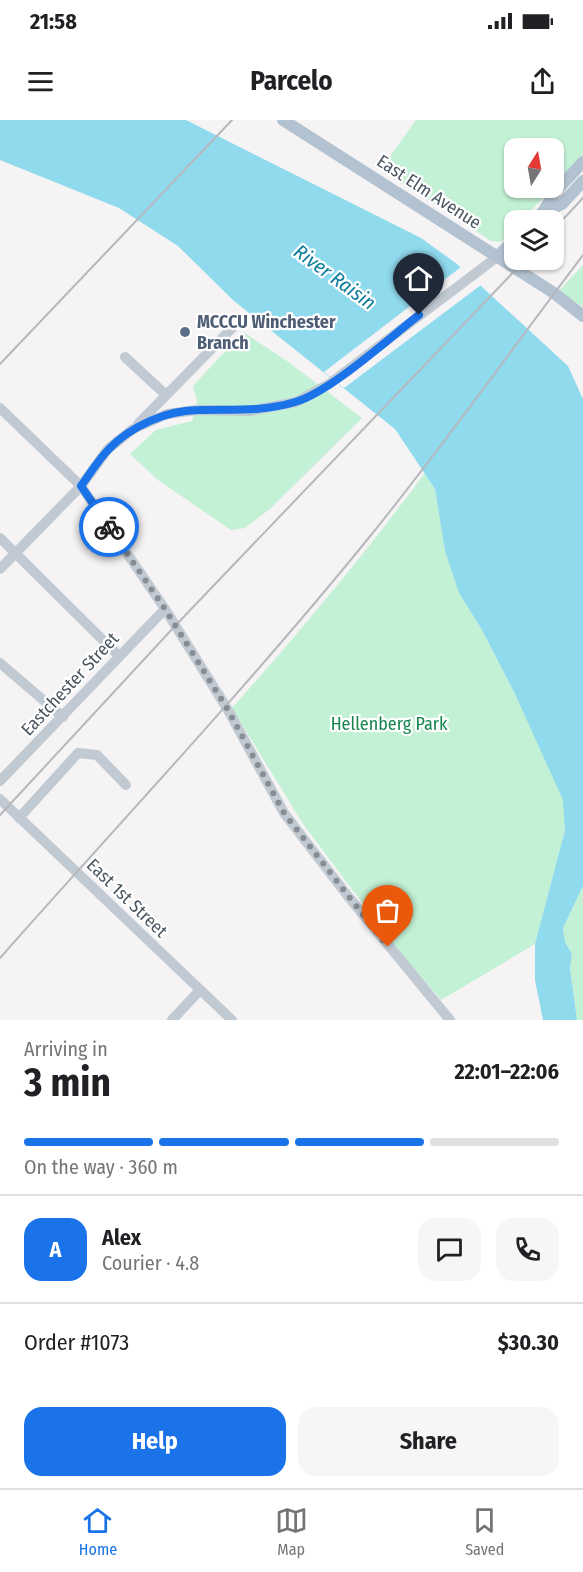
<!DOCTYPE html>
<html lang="en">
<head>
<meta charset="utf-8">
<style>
  :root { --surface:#fff; --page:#f6f6f6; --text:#202124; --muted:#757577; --line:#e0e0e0; --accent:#1a73e8 }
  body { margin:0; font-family:"Fira Sans Condensed",sans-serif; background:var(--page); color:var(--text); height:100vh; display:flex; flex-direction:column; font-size:22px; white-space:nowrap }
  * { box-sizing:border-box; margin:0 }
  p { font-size:20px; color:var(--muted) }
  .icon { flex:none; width:33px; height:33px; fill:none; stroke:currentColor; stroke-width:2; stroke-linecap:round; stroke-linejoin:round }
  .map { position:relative; height:900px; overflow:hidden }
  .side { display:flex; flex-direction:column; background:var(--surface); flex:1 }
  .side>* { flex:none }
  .needle { width:39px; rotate:11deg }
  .buttons { position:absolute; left:504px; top:18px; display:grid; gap:12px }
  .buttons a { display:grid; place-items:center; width:60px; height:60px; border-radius:12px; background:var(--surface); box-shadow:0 2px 4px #0004; font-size:30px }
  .pin { position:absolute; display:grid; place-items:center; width:51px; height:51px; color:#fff; margin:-62px -26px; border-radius:50% 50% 50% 0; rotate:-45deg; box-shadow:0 0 6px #0007 }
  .pin .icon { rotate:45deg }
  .courier { position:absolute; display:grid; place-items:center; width:60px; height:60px; margin:-30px; border:4px solid #1a73e8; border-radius:50%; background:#fff; color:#222; box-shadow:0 2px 8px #0007 }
  .summary em { font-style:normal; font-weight:700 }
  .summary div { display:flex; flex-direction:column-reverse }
  .summary { display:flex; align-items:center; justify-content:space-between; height:102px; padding:0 24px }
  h1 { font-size:39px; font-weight:700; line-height:45px }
  .bar { display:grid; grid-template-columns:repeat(4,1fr); gap:9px 6px; align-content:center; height:72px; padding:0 24px }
  .bar i { height:8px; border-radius:4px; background:var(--line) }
  .bar .active { background:var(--accent) }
  .bar p { grid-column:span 4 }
  .line { display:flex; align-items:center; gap:15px; padding:0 24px; border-top:2px solid var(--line) }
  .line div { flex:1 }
  .round { display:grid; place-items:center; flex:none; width:63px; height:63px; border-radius:18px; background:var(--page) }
  .action { display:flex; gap:12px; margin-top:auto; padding:12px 24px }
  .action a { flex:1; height:69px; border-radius:18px; background:var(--accent); color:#fff; font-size:24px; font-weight:700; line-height:69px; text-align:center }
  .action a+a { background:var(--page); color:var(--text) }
  .status { display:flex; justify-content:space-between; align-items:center; height:42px; padding:0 30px; background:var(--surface); direction:ltr }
  .status svg { height:16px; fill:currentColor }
  header { display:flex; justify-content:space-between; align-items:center; height:78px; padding:0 24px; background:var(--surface); font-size:27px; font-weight:700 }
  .tab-bar { display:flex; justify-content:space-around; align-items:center; height:84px; border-top:2px solid var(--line); background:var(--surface); font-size:16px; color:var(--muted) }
  .tab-bar a { display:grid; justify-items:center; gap:3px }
  .tab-bar .active { color:var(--accent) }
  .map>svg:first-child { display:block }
  .green { fill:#c3f1d5 }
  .water { fill:#90daee }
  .pier { fill:#f5f3f3 }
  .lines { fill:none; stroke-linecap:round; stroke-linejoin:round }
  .minor { stroke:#c1cad2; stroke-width:10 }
  .major { stroke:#b3c2d1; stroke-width:12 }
  .rail { stroke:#b5b8bd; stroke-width:2 }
  .done { stroke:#868d94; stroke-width:6; stroke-dasharray:0 10.8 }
  .route { stroke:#1a73e8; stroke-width:8 }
  .service-dot { fill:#5c6f8a; stroke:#fff; stroke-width:2 }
  .labels { text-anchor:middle; stroke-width:4.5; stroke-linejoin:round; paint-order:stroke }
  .street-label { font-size:18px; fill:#4a5661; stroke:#fff }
  .service-label { font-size:18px; font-weight:bold; fill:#4e5e75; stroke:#fff; text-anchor:start }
  .park-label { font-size:18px; fill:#17864f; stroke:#fff }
  .water-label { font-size:20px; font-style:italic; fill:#0c7c9b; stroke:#fff }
</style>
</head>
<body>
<div class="status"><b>21:58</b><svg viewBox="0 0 49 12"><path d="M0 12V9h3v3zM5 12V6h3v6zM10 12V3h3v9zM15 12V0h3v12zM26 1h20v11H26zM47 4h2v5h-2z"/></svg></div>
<header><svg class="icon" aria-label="menu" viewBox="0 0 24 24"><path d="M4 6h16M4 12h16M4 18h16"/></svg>Parcelo<svg class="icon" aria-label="share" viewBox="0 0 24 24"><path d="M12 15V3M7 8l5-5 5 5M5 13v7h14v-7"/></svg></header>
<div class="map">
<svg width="583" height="900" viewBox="0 0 583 900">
  <rect width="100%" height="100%" fill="#f5f3f3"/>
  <path class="green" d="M416,0H583V36L554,67V28H514V68H553L522,100H514V108L501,122L491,121L381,49Z
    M583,145V187L559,171Z
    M243,212L287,241L362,298L271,388L245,408L231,410L158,360L130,334L156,310L192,301L197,281L193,266Z
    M425,353L435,369L445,431L459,473L482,510L515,574L564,680L565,710L535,824L441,880L396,828L303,704L232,588C300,512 364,435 425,353Z
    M583,766V900H577L570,848L572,834L565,822L563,808Z"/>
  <path class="water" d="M0,0H186L421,118L457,144L568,246L583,279V766L563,808L565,822L572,834L570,848L577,900H543L535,860V824L565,710L563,680L515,574L482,510L459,473L445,431L435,369L395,309L234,181L178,126L119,88L0,40Z"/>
  <path class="pier" d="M461,147L481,165L344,268L324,252Z"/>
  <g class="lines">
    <path class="minor" d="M125,237L166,275
      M0,288L81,366L165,489L228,590L284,693L347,775L450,900
      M138,304L232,208
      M0,418L119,536
      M0,449L81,366L108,329L133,309L167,294L197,290L250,291L296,282L329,264L497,137
      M0,543L63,597
      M0,661L165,489
      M0,679L232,900
      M19,698L78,633L97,635L126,665
      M172,900L200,870"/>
    <path class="major" d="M283,0L554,173L583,196
      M543,92L562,84L583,61
      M534,100L543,92L556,71L583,42
      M497,137L514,120"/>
    <path class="rail" d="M554,109L583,78
      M0,244L232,0
      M0,695L175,506L525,140
      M0,838C123,699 250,564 367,420C442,328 511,230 583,135"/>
  </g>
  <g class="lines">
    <path class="done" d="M109,407L165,489L228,590L284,693L388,827"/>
    <path class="route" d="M109,407L81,366C90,354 98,340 109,329C131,306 167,290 199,290C232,289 263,292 295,282C330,272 388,219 419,195"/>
  </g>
  <circle class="service-dot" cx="185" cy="212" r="6"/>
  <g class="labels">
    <g class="street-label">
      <text transform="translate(429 72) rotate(33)" y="6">East Elm Avenue</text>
      <text transform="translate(70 564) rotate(-47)" y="6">Eastchester Street</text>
      <text transform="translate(127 778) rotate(44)" y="6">East 1st Street</text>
    </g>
    <g class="service-label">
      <text x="197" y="208">MCCCU Winchester<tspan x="197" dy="21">Branch</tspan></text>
    </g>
    <g class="park-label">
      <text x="389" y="610">Hellenberg Park</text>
    </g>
    <g class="water-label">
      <text transform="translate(335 157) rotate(36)" y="7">River Raisin</text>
    </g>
  </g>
</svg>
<div class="buttons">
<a><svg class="needle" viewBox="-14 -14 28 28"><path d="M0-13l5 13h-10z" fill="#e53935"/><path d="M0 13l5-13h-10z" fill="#757577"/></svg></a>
<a><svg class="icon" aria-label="layers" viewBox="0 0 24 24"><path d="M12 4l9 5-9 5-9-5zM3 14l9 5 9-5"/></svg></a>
</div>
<div class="pin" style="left:388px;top:827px;background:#ea580c"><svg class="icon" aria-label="bag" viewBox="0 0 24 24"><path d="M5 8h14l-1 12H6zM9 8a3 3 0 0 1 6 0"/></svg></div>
<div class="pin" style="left:419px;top:195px;background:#1f2937"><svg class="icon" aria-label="home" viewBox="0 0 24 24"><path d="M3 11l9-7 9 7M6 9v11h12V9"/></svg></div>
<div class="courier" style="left:109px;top:407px"><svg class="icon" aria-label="bike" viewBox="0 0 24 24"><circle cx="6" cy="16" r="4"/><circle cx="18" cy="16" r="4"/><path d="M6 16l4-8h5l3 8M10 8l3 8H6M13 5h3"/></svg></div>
</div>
<section class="side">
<div class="summary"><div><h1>3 min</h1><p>Arriving in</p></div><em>22:01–22:06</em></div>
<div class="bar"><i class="active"></i><i class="active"></i><i class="active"></i><i></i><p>On the way · 360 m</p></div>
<div class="line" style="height:108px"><b class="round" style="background:var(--accent);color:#fff">A</b><div><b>Alex</b><p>Courier · 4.8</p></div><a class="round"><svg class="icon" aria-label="chat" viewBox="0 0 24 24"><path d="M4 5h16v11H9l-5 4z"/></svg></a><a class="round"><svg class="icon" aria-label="phone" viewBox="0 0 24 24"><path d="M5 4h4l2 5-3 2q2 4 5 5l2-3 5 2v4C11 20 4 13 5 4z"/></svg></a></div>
<div class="line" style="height:78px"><div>Order #1073</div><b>$30.30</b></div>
<div class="action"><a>Help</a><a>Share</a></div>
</section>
<nav class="tab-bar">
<a class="active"><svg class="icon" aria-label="home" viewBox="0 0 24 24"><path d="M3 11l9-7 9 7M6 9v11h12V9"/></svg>Home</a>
<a><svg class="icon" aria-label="map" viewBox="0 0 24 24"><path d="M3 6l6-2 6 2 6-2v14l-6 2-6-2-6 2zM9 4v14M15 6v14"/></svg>Map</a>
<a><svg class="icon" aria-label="saved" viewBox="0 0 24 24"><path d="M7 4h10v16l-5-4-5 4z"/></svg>Saved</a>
</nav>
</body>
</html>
